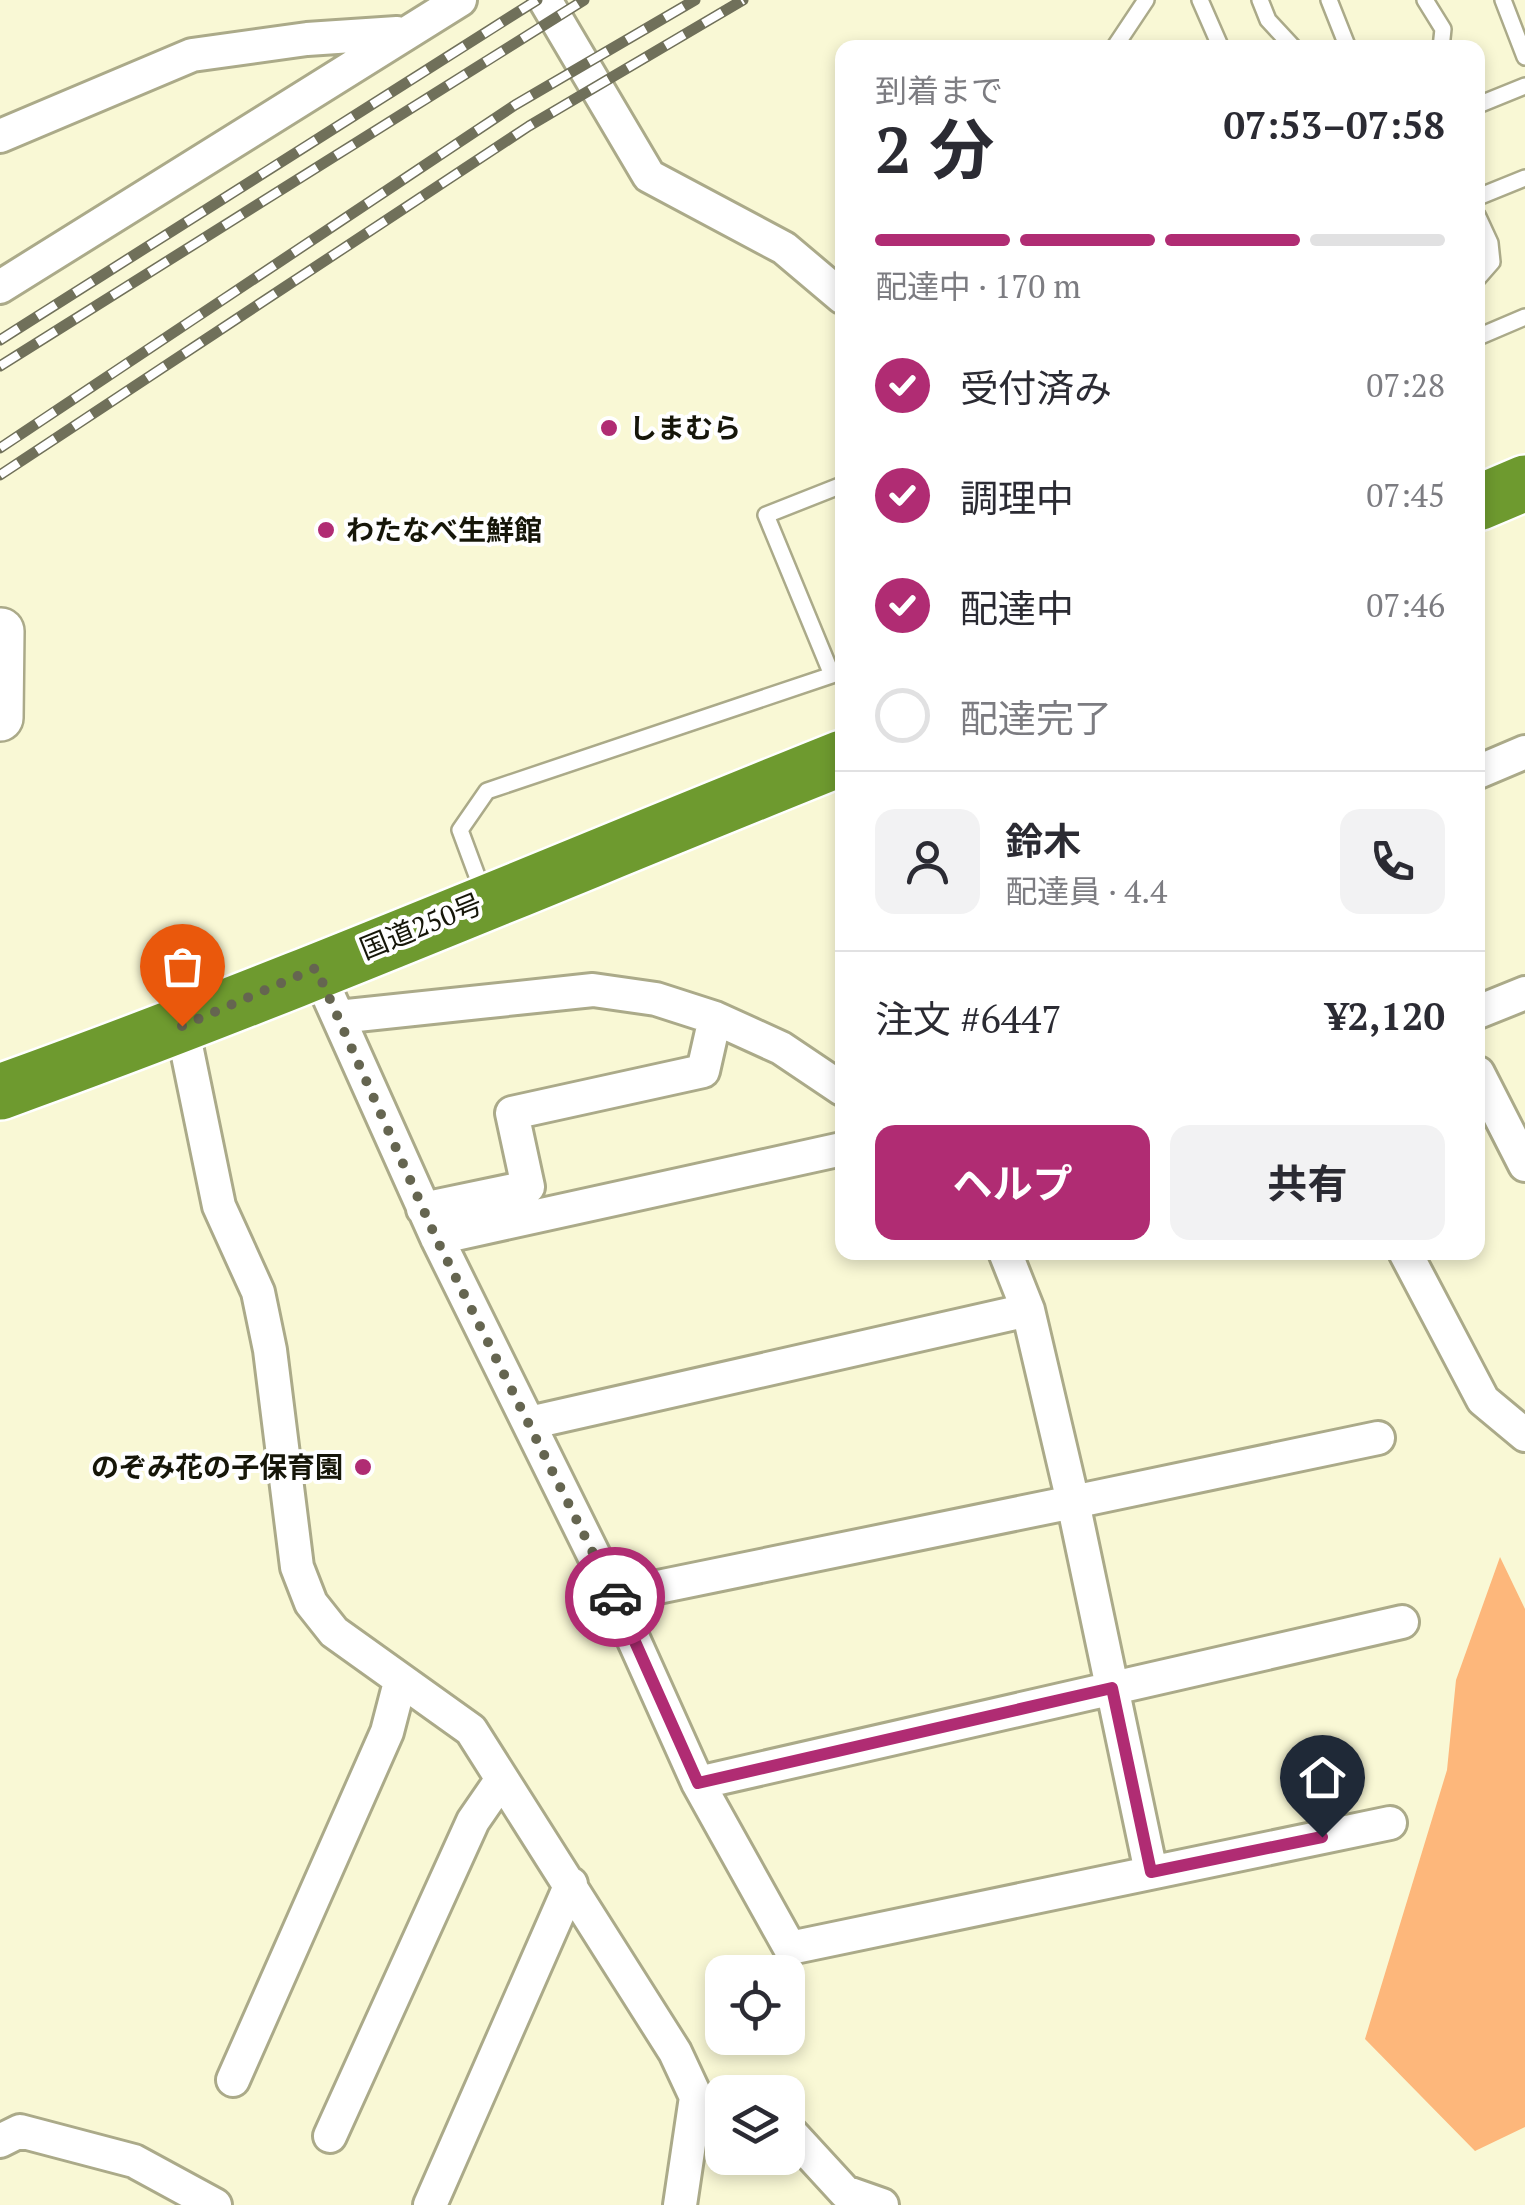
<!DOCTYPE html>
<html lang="ja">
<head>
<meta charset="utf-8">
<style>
  :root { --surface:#fff; --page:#f2f2f3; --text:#2b2b33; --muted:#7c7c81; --line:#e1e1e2; --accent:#b02c73 }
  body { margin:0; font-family:"PT Serif","Noto Sans JP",serif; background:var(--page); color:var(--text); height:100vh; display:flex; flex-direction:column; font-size:38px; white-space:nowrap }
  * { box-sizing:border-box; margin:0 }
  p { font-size:32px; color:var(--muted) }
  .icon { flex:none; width:55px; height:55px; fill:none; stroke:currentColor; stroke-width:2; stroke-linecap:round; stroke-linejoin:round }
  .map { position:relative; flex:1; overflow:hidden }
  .details { position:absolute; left:835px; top:40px; width:650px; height:1220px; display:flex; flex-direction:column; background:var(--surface); border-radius:20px; box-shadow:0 5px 15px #0003 }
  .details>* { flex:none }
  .controls { position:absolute; left:705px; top:1955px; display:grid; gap:20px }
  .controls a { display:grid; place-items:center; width:100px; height:100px; border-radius:20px; background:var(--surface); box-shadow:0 5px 15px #0003; font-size:50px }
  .pin { position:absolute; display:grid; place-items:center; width:85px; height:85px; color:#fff; margin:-102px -42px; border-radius:50% 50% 50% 0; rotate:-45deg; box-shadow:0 0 10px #0007 }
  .pin .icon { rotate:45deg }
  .courier { position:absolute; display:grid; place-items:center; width:100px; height:100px; margin:-50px; border:8px solid #b02c73; border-radius:50%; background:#fff; color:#222; box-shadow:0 2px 12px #0007 }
  .headline em { font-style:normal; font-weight:700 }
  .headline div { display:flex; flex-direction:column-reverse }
  .headline { display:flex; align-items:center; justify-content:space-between; height:170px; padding:0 40px }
  h1 { font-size:65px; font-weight:700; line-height:75px }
  .bar { display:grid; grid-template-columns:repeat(4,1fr); gap:15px 10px; align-content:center; height:120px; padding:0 40px }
  .bar i { height:12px; border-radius:8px; background:var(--line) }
  .bar .selected { background:var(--accent) }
  .bar p { grid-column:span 4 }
  .line { display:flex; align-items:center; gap:25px; padding:0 40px; border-top:2px solid var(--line) }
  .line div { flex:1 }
  .round { display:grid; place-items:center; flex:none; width:105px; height:105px; border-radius:20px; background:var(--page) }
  ol { padding:0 40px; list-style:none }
  li { display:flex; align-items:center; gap:30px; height:110px }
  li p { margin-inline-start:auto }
  li .icon { padding:10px; border-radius:50%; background:var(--accent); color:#fff; stroke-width:4 }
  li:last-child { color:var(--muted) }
  li i { width:55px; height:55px; border:5px solid var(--line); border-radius:50% }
  .button { display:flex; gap:20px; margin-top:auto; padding:20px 40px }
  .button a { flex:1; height:115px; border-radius:20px; background:var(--accent); color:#fff; font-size:40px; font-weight:700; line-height:115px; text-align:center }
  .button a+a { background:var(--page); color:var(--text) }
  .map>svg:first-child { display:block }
  .green { fill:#fdb77b }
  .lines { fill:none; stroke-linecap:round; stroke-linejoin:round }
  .lane-casing { stroke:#abaa89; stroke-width:20 }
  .street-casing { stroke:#abaa89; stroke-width:38 }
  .secondary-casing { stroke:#abaa89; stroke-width:50 }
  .highway-casing { stroke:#fff; stroke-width:60 }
  .lane { stroke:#fff; stroke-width:15 }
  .street { stroke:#fff; stroke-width:32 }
  .secondary { stroke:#fff; stroke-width:45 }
  .highway { stroke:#6e9a2f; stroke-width:55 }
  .rail-casing { stroke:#70705a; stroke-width:11 }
  .rail { stroke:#fff; stroke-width:8; stroke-dasharray:22; stroke-linecap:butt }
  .done { stroke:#656550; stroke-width:10; stroke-dasharray:0 18 }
  .route { stroke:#b02c73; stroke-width:12 }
  .poi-dot { fill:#b02c73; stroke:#fff; stroke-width:4 }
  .labels { text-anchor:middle; stroke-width:8; stroke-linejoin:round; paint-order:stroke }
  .poi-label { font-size:28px; font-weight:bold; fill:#161609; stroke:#fff; text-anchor:start }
  .street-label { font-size:28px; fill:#161609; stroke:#fff }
</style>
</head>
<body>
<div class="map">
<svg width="1525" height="2205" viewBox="0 0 1525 2205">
  <rect width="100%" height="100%" fill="#f9f8d5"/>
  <path class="green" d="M1500,1557L1525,1609V2127L1475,2151L1365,2039L1447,1770L1456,1680Z"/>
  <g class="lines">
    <g class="lane-casing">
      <path id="lane" d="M1200,0L1221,48
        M1260,0L1268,20L1294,48
        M1329,0L1348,48
        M1425,0L1443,29L1441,48
        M1503,0L1525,57
        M1114,48L1146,0
        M1478,105L1525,86
        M1478,197L1525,178
        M1478,217L1490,243L1492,262L1478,278
        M1478,337L1525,317
        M483,892L460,830L487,791L832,675L766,515L842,485"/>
    </g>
    <g class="street-casing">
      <path id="street" d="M545,0L649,176L784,248L842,297
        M0,136L192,55L307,39L397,33
        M0,287L460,0
        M1478,772L1525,752
        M316,968L437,1238L614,1596L698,1783L790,1948L1390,1823
        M1478,1012L1525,993
        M338,1017L593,990L656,999L715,1018L781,1048L842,1089
        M182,1026L219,1206L258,1292L270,1350L297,1567L311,1603L334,1632L471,1730L675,2052L696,2097L680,2205
        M1478,1073L1525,1165
        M423,1209L528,1187L512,1113L703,1071L715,1018
        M437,1238L842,1149
        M1005,1252L1028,1310L1073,1502L1378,1438
        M1405,1252L1483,1400L1525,1435
        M529,1423L1028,1310
        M614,1596L1073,1502L1151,1872
        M698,1783L1402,1622
        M233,2080L387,1732L400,1682
        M788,2130L845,2192L882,2205
        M330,2136L473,1821L502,1779
        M0,2141L20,2131L134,2161L215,2205
        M430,2205L571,1884"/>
    </g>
    <g class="secondary-casing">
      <path id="secondary" d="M0,718L1,631"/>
    </g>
    <g class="highway-casing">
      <path id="highway" d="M1478,503L1525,483
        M0,1092C284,990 562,870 842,758"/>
    </g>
    <use href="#lane" class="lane"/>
    <use href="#street" class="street"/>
    <use href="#secondary" class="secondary"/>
    <use href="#highway" class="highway"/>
    <g class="rail-casing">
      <path id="rail" d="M0,340L537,0
        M0,366L584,0
        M0,448L515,105L695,0
        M0,475L529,126L743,0"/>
    </g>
    <use href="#rail" class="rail"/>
  </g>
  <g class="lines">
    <path class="done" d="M182,1026L316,968L436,1238L615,1597"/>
    <path class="route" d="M615,1597L698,1783L1112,1688L1151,1872L1322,1837"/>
  </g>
  <g class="poi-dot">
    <circle cx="609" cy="428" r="10"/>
    <circle cx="326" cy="530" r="10"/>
    <circle cx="363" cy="1467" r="10"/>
  </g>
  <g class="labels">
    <g class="poi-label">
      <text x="629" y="438">しまむら</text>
      <text x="346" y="540">わたなべ生鮮館</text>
      <text x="343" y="1477" text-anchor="end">のぞみ花の子保育園</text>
    </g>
    <g class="street-label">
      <text transform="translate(421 926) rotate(-22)" y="10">国道250号</text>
    </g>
  </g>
</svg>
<div class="controls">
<a><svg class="icon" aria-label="locate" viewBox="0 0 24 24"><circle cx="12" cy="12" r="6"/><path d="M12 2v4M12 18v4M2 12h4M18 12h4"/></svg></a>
<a><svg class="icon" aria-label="layers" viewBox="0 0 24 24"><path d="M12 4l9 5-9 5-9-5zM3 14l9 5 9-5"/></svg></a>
</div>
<div class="pin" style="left:182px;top:1026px;background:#ea580c"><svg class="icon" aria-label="bag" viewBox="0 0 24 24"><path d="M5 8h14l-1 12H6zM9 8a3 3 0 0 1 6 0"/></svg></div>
<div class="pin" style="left:1322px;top:1837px;background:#1f2937"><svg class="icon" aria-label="home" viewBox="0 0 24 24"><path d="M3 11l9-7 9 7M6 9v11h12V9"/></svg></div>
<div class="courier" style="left:615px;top:1597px"><svg class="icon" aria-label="car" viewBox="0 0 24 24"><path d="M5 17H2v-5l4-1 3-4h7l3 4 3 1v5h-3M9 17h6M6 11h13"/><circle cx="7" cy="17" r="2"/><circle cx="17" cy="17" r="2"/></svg></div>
<section class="details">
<div class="headline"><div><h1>2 分</h1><p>到着まで</p></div><em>07:53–07:58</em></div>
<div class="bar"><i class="selected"></i><i class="selected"></i><i class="selected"></i><i></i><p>配達中 · 170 m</p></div>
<ol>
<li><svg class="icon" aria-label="check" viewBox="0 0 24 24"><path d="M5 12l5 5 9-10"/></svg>受付済み<p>07:28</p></li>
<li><svg class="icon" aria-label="check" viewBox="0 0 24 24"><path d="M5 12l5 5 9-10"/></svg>調理中<p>07:45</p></li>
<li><svg class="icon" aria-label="check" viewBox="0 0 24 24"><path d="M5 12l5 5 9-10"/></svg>配達中<p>07:46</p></li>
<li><i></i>配達完了</li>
</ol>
<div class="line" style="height:180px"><a class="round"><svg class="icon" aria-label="person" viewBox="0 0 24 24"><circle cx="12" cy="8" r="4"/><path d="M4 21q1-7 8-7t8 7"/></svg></a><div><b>鈴木</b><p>配達員 · 4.4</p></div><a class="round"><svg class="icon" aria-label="phone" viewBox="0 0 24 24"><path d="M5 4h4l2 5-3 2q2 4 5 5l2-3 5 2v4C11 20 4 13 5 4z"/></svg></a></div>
<div class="line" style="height:130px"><div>注文 #6447</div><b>¥2,120</b></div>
<div class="button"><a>ヘルプ</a><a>共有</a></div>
</section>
</div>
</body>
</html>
